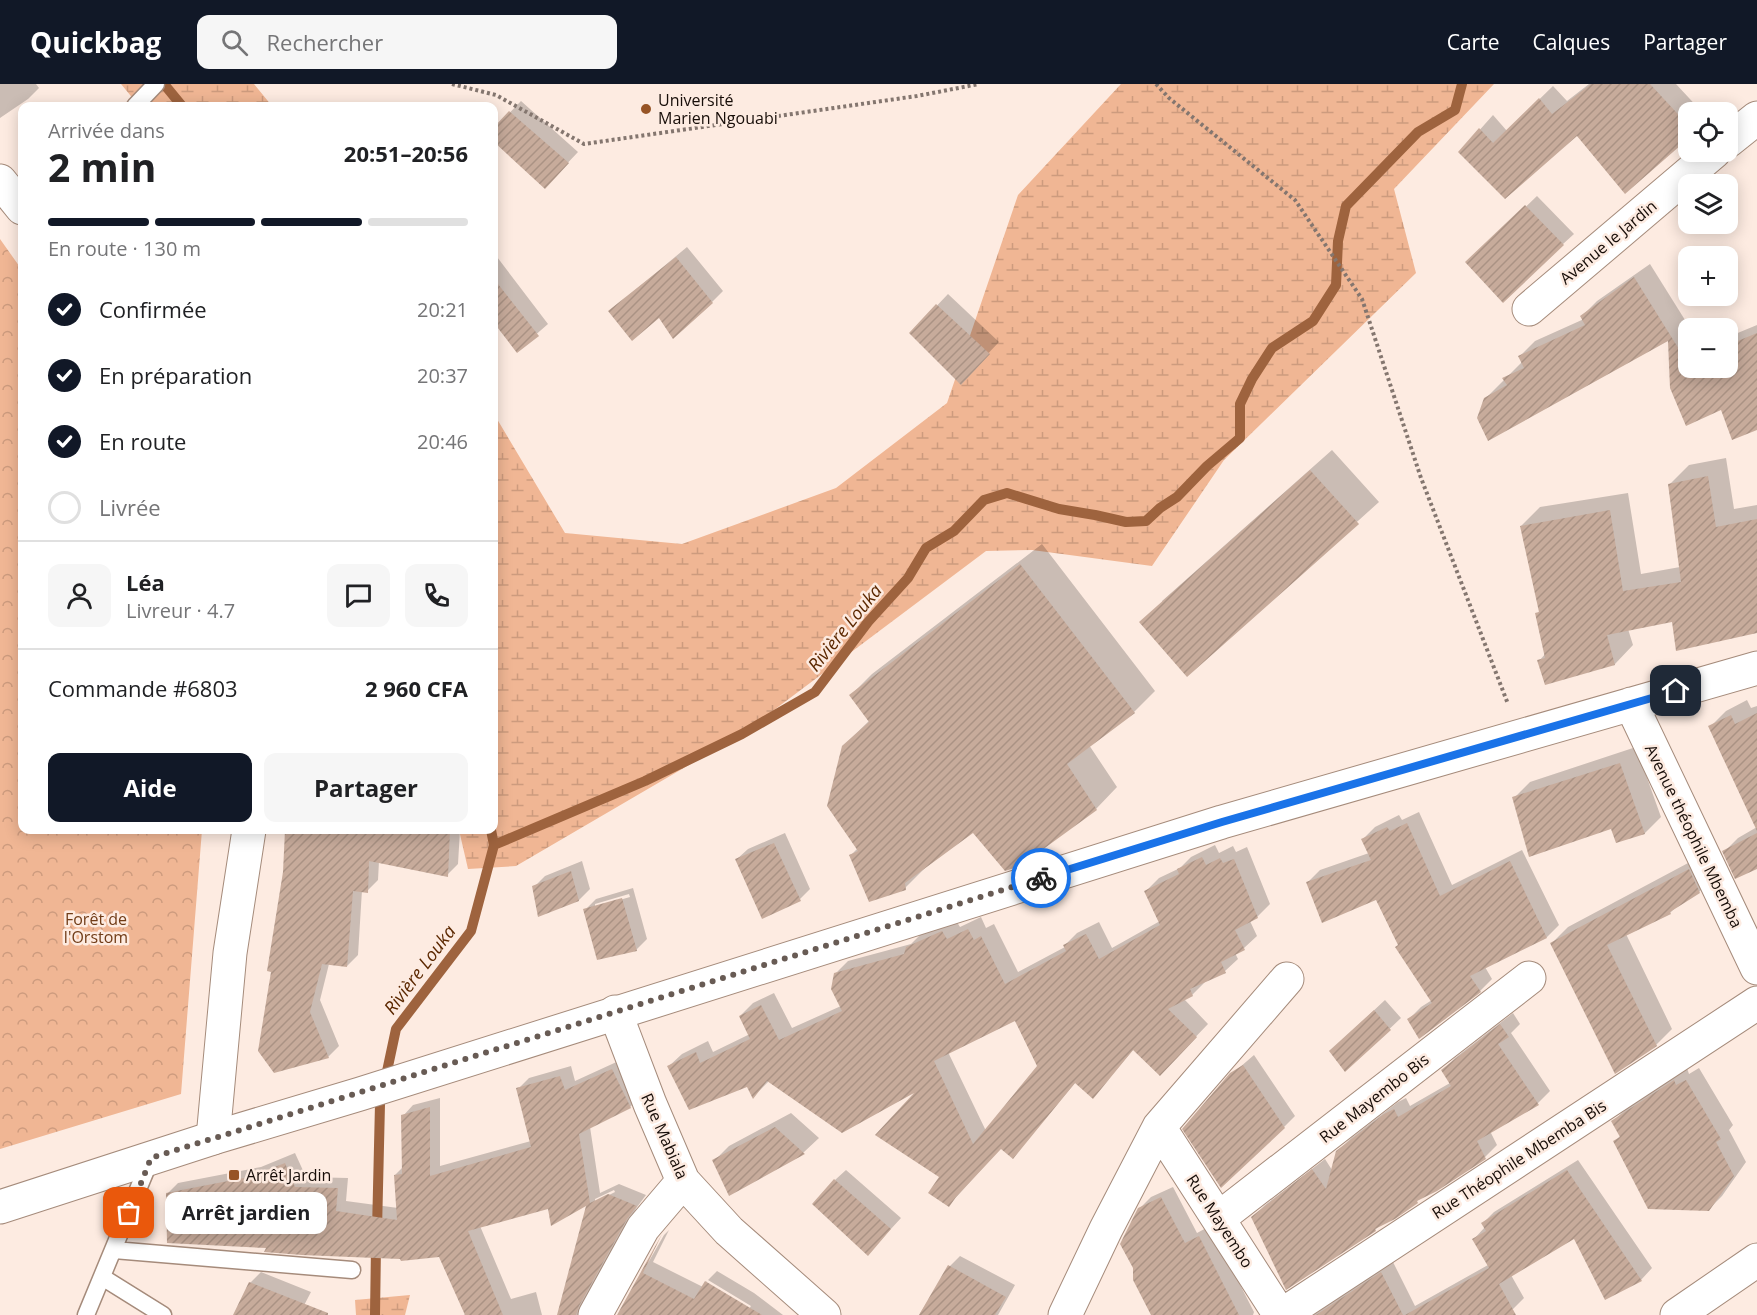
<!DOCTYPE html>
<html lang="fr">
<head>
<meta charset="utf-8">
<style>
  :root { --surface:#fff; --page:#f6f6f6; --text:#202124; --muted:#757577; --line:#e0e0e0; --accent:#111827 }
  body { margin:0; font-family:"Open Sans",sans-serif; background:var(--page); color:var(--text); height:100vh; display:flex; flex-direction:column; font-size:22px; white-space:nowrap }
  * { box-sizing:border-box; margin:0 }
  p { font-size:20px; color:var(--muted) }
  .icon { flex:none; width:33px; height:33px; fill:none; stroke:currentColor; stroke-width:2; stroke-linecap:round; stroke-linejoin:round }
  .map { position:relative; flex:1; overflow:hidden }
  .details { position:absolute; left:18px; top:18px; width:480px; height:732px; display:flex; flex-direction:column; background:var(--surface); border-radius:12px; box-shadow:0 3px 15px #0003 }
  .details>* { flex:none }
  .tools { position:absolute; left:1678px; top:18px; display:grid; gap:12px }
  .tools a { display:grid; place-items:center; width:60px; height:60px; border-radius:12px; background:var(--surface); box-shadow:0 3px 15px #0003; font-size:30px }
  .pin { position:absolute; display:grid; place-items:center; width:51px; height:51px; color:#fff; margin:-26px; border-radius:12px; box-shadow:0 3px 9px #0006 }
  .courier { position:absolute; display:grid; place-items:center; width:60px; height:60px; margin:-30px; border:4px solid #1a73e8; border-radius:50%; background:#fff; color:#222; box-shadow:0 2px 8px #0007 }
  .bubble { position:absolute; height:42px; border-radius:12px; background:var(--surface); box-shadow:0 3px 15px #0003; font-size:20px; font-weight:700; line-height:42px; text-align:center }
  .summary em { font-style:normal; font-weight:700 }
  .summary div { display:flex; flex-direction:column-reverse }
  .summary { display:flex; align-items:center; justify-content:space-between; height:102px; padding:0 30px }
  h1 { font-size:39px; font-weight:700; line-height:45px }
  .bar { display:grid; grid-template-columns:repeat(4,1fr); gap:9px 6px; align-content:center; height:72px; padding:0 30px }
  .bar i { height:8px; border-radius:4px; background:var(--line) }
  .bar .active { background:var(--accent) }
  .bar p { grid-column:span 4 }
  .line { display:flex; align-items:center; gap:15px; padding:0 30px; border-top:2px solid var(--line) }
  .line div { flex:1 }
  .round { display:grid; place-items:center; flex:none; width:63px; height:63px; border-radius:12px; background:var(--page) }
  ol { padding:0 30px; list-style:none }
  li { display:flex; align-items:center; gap:18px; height:66px }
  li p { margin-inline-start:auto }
  li .icon { padding:6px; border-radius:50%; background:var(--accent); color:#fff; stroke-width:4 }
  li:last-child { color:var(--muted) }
  li i { width:33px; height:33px; border:3px solid var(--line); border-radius:50% }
  .cta { display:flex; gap:12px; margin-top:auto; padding:12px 30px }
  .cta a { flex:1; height:69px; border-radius:12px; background:var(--accent); color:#fff; font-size:24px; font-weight:700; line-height:69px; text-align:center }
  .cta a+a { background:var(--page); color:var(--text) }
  header { display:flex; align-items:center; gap:36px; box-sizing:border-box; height:84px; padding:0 30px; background:var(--accent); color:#fff }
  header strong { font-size:28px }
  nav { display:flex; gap:33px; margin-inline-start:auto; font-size:21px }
  .search { width:420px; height:54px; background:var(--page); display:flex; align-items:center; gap:15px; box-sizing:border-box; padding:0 21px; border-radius:12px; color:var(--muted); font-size:22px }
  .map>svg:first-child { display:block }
  .forest { fill:url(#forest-crowns) }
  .wetland { fill:url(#wetland-marsh) }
  .shadow { fill:#0003; fill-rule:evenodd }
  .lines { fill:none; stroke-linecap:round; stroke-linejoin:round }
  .stream { stroke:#9e633e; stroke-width:10 }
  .building { fill:url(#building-hatch); fill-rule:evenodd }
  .lane-casing { stroke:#a58b7b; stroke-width:19 }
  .street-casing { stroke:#a58b7b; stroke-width:35 }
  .secondary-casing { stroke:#a58b7b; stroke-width:35 }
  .path { stroke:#84766f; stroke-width:4; stroke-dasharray:3 3; stroke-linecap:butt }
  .lane { stroke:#fff; stroke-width:16 }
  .street { stroke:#fff; stroke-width:33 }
  .secondary { stroke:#fff; stroke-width:33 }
  .done { stroke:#685b54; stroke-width:6; stroke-dasharray:0 10.8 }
  .route { stroke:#1a73e8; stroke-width:8 }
  .poi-dot { fill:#975425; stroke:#fdebe1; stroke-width:2 }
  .labels { text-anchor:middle; stroke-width:5; stroke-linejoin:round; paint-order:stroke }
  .poi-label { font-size:16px; fill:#170d08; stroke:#fdebe1; text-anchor:start }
  .street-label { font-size:16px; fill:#170d08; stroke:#fdebe1 }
  .park-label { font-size:16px; fill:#713c17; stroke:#fdebe1 }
  .water-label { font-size:18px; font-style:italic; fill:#5c2800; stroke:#fdebe1 }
</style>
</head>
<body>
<header>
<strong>Quickbag</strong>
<div class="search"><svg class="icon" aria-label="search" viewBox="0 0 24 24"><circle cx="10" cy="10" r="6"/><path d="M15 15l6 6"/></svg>Rechercher</div>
<nav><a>Carte</a><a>Calques</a><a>Partager</a></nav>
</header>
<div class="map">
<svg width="1757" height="1231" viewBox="0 0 1757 1231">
  <defs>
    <pattern id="forest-crowns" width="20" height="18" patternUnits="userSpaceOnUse" patternTransform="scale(1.5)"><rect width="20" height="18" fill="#f0b694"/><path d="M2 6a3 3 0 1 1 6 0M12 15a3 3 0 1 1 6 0" fill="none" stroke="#cd9b7e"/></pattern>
    <pattern id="wetland-marsh" width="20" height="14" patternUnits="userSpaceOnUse" patternTransform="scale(1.5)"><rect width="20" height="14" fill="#f0b694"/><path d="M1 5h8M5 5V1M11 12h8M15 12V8" fill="none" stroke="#cd9b7e"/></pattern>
    <pattern id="building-hatch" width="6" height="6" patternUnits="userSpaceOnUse" patternTransform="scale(1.5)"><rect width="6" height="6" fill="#c7ab9b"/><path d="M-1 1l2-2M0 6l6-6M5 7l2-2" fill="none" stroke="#aa9284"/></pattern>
  </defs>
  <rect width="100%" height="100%" fill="#fdebe1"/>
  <path class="forest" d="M0,155L22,186V746H202L181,1010L0,1065Z"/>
  <path class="wetland" d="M121,0H254L272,22H139Z
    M1121,0H1494L1394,105L1416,189L1224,376L1152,482L1032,466L986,467L742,650L516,782L468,785L459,746H494V330L565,449L682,460L836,404L947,319L1018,111Z
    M410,1211L405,1231H356L355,1216Z"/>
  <path class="shadow" d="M0,0H36L39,4L28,15L0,34Z
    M1589,0H1676L1702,28H1689V52L1577,50L1460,68L1493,31L1507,47L1553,2L1567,17Z
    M521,17L578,68L545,103L494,56V45Z
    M1537,112L1574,150L1563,160L1467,179Z
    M687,163L723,207L712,218L659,231L610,227Z
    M494,169L548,240L517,267L494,236Z
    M1650,180L1690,244L1689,284H1728V253L1757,241V344L1722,324L1686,340L1670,254L1485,315L1522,278L1520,272L1535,257L1584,235L1582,232L1597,217Z
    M948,210L999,258L961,298L911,249Z
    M1332,366L1379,418L1187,591L1162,517Z
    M1726,374L1734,425L1757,421V547L1674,536L1628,545L1633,561L1615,580L1539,577L1546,569L1537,530L1540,526L1521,442L1540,423L1628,409L1641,490L1680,483L1670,400L1689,381Z
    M1042,460L1155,607L1134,628L1089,661L1117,703L1096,725L973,747L926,783L905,804L850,772L858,764L843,662L870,636L851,611L872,590Z
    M1747,616L1751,624L1757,622V715L1710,643L1726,627Z
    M1636,663L1661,733L1645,749L1611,743L1514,714L1530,698Z
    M1419,728L1452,801L1522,766L1559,841L1547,853L1485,883L1492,895L1480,907L1409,935L1421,923L1432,916L1399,861L1377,814L1308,798L1320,786L1369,769L1363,755L1375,743L1399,731L1402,736Z
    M1757,743V783L1724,768L1738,754Z
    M287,746H460L458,780L447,791L379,777L378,796L367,807L362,806L358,871L347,882L329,880L320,916L339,962L328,973L273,887L284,789Z
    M785,749L810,805L800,815L737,775L748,765Z
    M1215,761L1219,769L1233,762L1236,768L1247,763L1270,820L1257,833L1250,837L1257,852L1244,864L1235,869L1238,875L1225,887L1205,898L1192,911L1184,915L1208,940L1160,990L1134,965L1093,1013L1076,998L1013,1073L1001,1064L949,1121L920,1004L769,997L753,1013L747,1001L669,982L682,970L708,957L713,968L750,950L740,932L753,919L774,909L792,944L841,922L835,890L848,877L911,860L920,851L955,835L960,843L981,833L986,844L994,840L1018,888L1065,863V861L1077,849L1099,838L1112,864L1160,837L1146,807L1159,794L1180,784L1191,773ZM1016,935L1039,983L986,1047L948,968Z
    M1705,770L1716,791L1699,808L1678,821L1670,829L1626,850L1672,945L1656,961L1552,859L1568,843Z
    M582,777L590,805L579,816L539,831L534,803L545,792Z
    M633,804L647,855L636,866L585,826L596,815ZM629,810L630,813L595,823V820Z
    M1385,916L1401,934L1346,986L1341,957Z
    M1513,929L1520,940L1511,949L1550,1007L1538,1019L1490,1047L1497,1061L1485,1073L1381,1140L1375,1146L1252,1134L1265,1121L1325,1075L1332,1086L1337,1068L1350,1055L1398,1018L1406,1014L1410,1022L1450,999L1443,986L1455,974Z
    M1254,971L1295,1032L1284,1043L1232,990Z
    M623,975L641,1012L630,1023L590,1043L600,1109L619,1100L646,1111L637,1123L589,1210L590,1231H559L588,1119L549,1123L480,1142L511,1215L536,1208L542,1231H464L466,1229L440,1171L268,1163L167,1110L178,1099L261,1083L295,1069L306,1093L348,1094L346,1117L398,1124L395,1091L403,1083V1032L413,1021L440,1014V1082L531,1057L518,1005L529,994L571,982L575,997ZM614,1106L615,1108L595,1118V1115Z
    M1687,984L1689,990L1699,984L1733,1041L1729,1046L1746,1078L1722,1112L1709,1125L1615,1057L1621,1051L1613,1037L1626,1025Z
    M791,1029L819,1054L804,1068L730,1110L714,1077L729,1062Z
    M1578,1076L1652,1184L1641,1196L1605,1214L1574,1153L1511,1191L1524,1214L1513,1225L1503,1231H1313L1393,1178L1415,1222L1488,1181L1474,1155L1485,1143L1483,1139L1494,1128Z
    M846,1086L901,1134L868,1170L835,1096Z
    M1173,1103L1197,1149L1210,1142L1254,1228L1253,1231H1153L1139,1125L1151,1113Z
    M669,1146L653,1178L703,1203L707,1197V1199L749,1225L751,1222L708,1196L717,1187L754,1209L783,1231H618L664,1151Z
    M960,1172L1015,1201L998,1231H919L950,1182Z
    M261,1188L311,1208L299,1231H234L250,1199Z"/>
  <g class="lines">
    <path class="stream" d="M164,0L182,22
      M491,746L494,761
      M377,1146L380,1020L396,945L471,847L494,761L645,697L742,650L815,608L868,538L908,494L926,464L954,447L984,416L1007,409L1059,425L1095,431L1126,438L1146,437L1160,424L1177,413L1207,382L1240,354V320L1252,295L1272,264L1313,237L1336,201L1338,157L1346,122L1418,48L1455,26L1462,0
      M375,1231L376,1162"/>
  </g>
  <path class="building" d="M1591,0H1650L1689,42V54L1625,110L1577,52L1505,115L1458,68L1479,44L1493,59L1539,14L1552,30Z
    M509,27L569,79L545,105L494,58V43Z
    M1525,121L1564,161L1503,219L1465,178Z
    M676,173L713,219L673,255L659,234L632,257L608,227Z
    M1634,193L1687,278L1689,277V284H1728V261L1757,249V346L1732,356L1721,326L1686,342L1670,304L1668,257L1488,357L1477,334L1484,314L1507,301L1502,294L1524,284L1518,272L1585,241L1580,232Z
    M494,195L539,252L517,269L494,239Z
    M936,220L990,270L961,301L909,249Z
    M1310,386L1359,440L1187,593L1139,538Z
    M1708,392L1716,443L1757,435V549L1676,567L1672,538L1607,551L1615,581L1545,601L1537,576L1545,574L1535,529L1539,528L1520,442L1610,426L1623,507L1681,498L1668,400Z
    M1020,480L1135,629L1067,680L1097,726L1020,782L1005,787L973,749L905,799L906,806L869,818L849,771L858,767L827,722L842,662L869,638L849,611Z
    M1757,629V747L1708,642L1731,631L1735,640Z
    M1620,679L1645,750L1616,759L1611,745L1529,773L1512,713Z
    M1407,739L1440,812L1510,777L1547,854L1470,892L1481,908L1419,955L1407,935L1432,919L1395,863L1398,861L1376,816L1322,839L1306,798L1371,776L1361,755L1387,743L1390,747Z
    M285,746H450L448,793L369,777L368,809L353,807L347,883L322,880L310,928L329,974L274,989L258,967L271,888L267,887L283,788Z
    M1757,749V785L1735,795L1722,767Z
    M774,759L801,817L762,835L735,775Z
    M1202,773L1206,781L1220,774L1223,779L1234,775L1258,834L1235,846L1245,866L1221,878L1226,889L1190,905L1193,912L1168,925L1197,953L1160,992L1133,966L1093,1015L1075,999L1013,1075L1001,1065L956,1113L949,1123L928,1109L939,1093L875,1051L914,1009L842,1049L767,997L753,1015L747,1003L689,1026L667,982L696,968L700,979L750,955L739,932L761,921L779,956L842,927L831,905L834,889L904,870L906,863L942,847L947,855L968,845L974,856L981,852L1005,900L1066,867L1063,861L1086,850L1099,875L1160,841L1144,807L1179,790L1177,785ZM1015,937L1037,982L973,1060L934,977Z
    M1689,785L1700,809L1670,828L1671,830L1607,861L1657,962L1615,990L1550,859Z
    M571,787L579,817L538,833L532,802Z
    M622,814L637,867L597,876L583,825Z
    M1374,926L1391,946L1345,988L1329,967Z
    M1500,940L1509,953L1498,960L1539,1021L1477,1057L1486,1075L1437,1107L1417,1117L1418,1119L1395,1135L1375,1145L1376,1147L1286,1206L1251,1133L1312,1085L1326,1105L1336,1067L1384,1030L1394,1025L1398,1033L1451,1002L1441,986Z
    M1243,981L1285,1044L1221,1104L1182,1045L1230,989Z
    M612,985L631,1024L579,1050L590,1119L608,1110L637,1122L627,1135L579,1222L576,1231H557L586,1122L551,1142L548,1125L468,1147L503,1231H465L439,1173L401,1177L400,1175L302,1171L264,1168L266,1164L167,1159L166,1109L249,1093L285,1079L295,1103L338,1104L336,1127L397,1136L394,1091L402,1090L401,1031L430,1023V1092L531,1063L516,1004L560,992L565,1006Z
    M1674,996L1676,1001L1686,996L1721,1055L1716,1058L1734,1092L1709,1127L1648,1125L1613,1057L1620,1053L1611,1037Z
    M775,1043L805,1070L729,1112L712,1076Z
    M1567,1086L1642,1197L1605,1216L1574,1155L1499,1200L1516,1231H1405L1489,1184L1472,1155L1486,1147L1481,1139Z
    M834,1095L891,1145L868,1172L812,1120Z
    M1161,1113L1185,1159L1199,1152L1239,1231H1151L1133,1196V1184L1120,1160L1138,1124Z
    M662,1150L643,1189L694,1215L705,1197L762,1231H617Z
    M948,1181L1006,1213L995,1231H919Z
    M1381,1188L1403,1231H1316Z
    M249,1198L328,1229V1231H233Z"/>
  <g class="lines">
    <g class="lane-casing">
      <path id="lane" d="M135,22L156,0
        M114,1166L352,1186
        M102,1193L163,1231
        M86,1231L151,1074"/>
    </g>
    <g class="street-casing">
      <path id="street" d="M1728,57L1757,34
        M0,97L22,124
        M1529,225L1714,68
        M615,928L650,1020L683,1097L729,1147L824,1231
        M1159,1043L1280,1231
        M213,1054L230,869L249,746
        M1219,1134L1529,894
        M595,1231L643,1144L683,1097
        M1065,1231L1106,1145L1159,1043L1287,895
        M1282,1231L1757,919
        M1677,1231L1757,1176"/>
    </g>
    <g class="secondary-casing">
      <path id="secondary" d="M1631,620L1757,884
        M0,1123L213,1054L360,1010L1222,738L1757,584"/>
    </g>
    <path class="path" d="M452,0L496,11L584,60L917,12L979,0
      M1156,0L1169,14L1295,116L1362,215L1421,394L1508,620"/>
    <use href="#lane" class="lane"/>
    <use href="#street" class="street"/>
    <use href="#secondary" class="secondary"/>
  </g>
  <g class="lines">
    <path class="done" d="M129,1129L151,1074L1041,794"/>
    <path class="route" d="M1041,794L1222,738L1676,607"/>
  </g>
  <g class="poi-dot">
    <circle cx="646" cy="25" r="6"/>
    <rect x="228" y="1085" width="12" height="12" rx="3"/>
  </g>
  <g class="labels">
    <g class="poi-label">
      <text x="658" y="22">Université<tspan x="658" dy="18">Marien Ngouabi</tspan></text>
      <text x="246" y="1097">Arrêt Jardin</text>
    </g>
    <g class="street-label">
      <text transform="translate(1608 158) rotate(-40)" y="6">Avenue le Jardin</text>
      <text transform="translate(1694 752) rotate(64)" y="6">Avenue théophile Mbemba</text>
      <text transform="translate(1374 1014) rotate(-38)" y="6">Rue Mayembo Bis</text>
      <text transform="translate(665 1052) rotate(66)" y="6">Rue Mabiala</text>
      <text transform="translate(1519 1075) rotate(-33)" y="6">Rue Théophile Mbemba Bis</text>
      <text transform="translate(1220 1137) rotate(57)" y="6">Rue Mayembo</text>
    </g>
    <g class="park-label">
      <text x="96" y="841">Forêt de<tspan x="96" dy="18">l'Orstom</tspan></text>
    </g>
    <g class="water-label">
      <text transform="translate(845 544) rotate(-51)" y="6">Rivière Louka</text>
      <text transform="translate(420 886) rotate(-53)" y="6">Rivière Louka</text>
    </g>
  </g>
</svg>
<div class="tools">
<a><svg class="icon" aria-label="locate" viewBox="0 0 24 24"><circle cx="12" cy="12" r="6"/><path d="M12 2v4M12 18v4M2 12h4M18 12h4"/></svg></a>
<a><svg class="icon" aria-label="layers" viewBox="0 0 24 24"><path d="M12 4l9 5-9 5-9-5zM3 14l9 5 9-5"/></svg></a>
<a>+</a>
<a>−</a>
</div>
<div class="pin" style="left:129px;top:1129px;background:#ea580c"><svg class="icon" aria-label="bag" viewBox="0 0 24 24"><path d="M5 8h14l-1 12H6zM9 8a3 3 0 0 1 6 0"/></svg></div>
<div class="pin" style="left:1676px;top:607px;background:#1f2937"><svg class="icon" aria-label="home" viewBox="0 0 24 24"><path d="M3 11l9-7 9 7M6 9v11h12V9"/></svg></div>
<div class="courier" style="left:1041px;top:794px"><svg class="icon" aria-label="bike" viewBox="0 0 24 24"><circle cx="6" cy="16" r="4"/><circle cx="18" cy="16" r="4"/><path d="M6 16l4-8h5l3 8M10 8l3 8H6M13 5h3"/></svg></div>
<div class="bubble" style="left:165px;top:1108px;width:162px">Arrêt jardien</div>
<section class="details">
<div class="summary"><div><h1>2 min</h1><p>Arrivée dans</p></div><em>20:51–20:56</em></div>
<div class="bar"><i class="active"></i><i class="active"></i><i class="active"></i><i></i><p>En route · 130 m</p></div>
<ol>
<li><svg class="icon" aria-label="check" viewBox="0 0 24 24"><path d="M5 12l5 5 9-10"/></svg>Confirmée<p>20:21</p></li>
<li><svg class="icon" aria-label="check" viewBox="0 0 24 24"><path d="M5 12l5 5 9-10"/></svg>En préparation<p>20:37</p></li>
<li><svg class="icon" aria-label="check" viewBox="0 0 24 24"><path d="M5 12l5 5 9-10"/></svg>En route<p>20:46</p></li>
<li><i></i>Livrée</li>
</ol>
<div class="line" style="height:108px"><a class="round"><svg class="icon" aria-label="person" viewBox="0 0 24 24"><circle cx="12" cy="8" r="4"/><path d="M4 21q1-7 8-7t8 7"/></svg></a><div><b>Léa</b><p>Livreur · 4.7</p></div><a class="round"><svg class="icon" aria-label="chat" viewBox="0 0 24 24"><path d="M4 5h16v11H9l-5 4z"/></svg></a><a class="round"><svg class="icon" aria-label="phone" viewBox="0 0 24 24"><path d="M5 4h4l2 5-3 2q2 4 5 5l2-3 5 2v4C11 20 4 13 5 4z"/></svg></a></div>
<div class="line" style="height:78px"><div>Commande #6803</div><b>2 960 CFA</b></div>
<div class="cta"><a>Aide</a><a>Partager</a></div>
</section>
</div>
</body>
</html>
